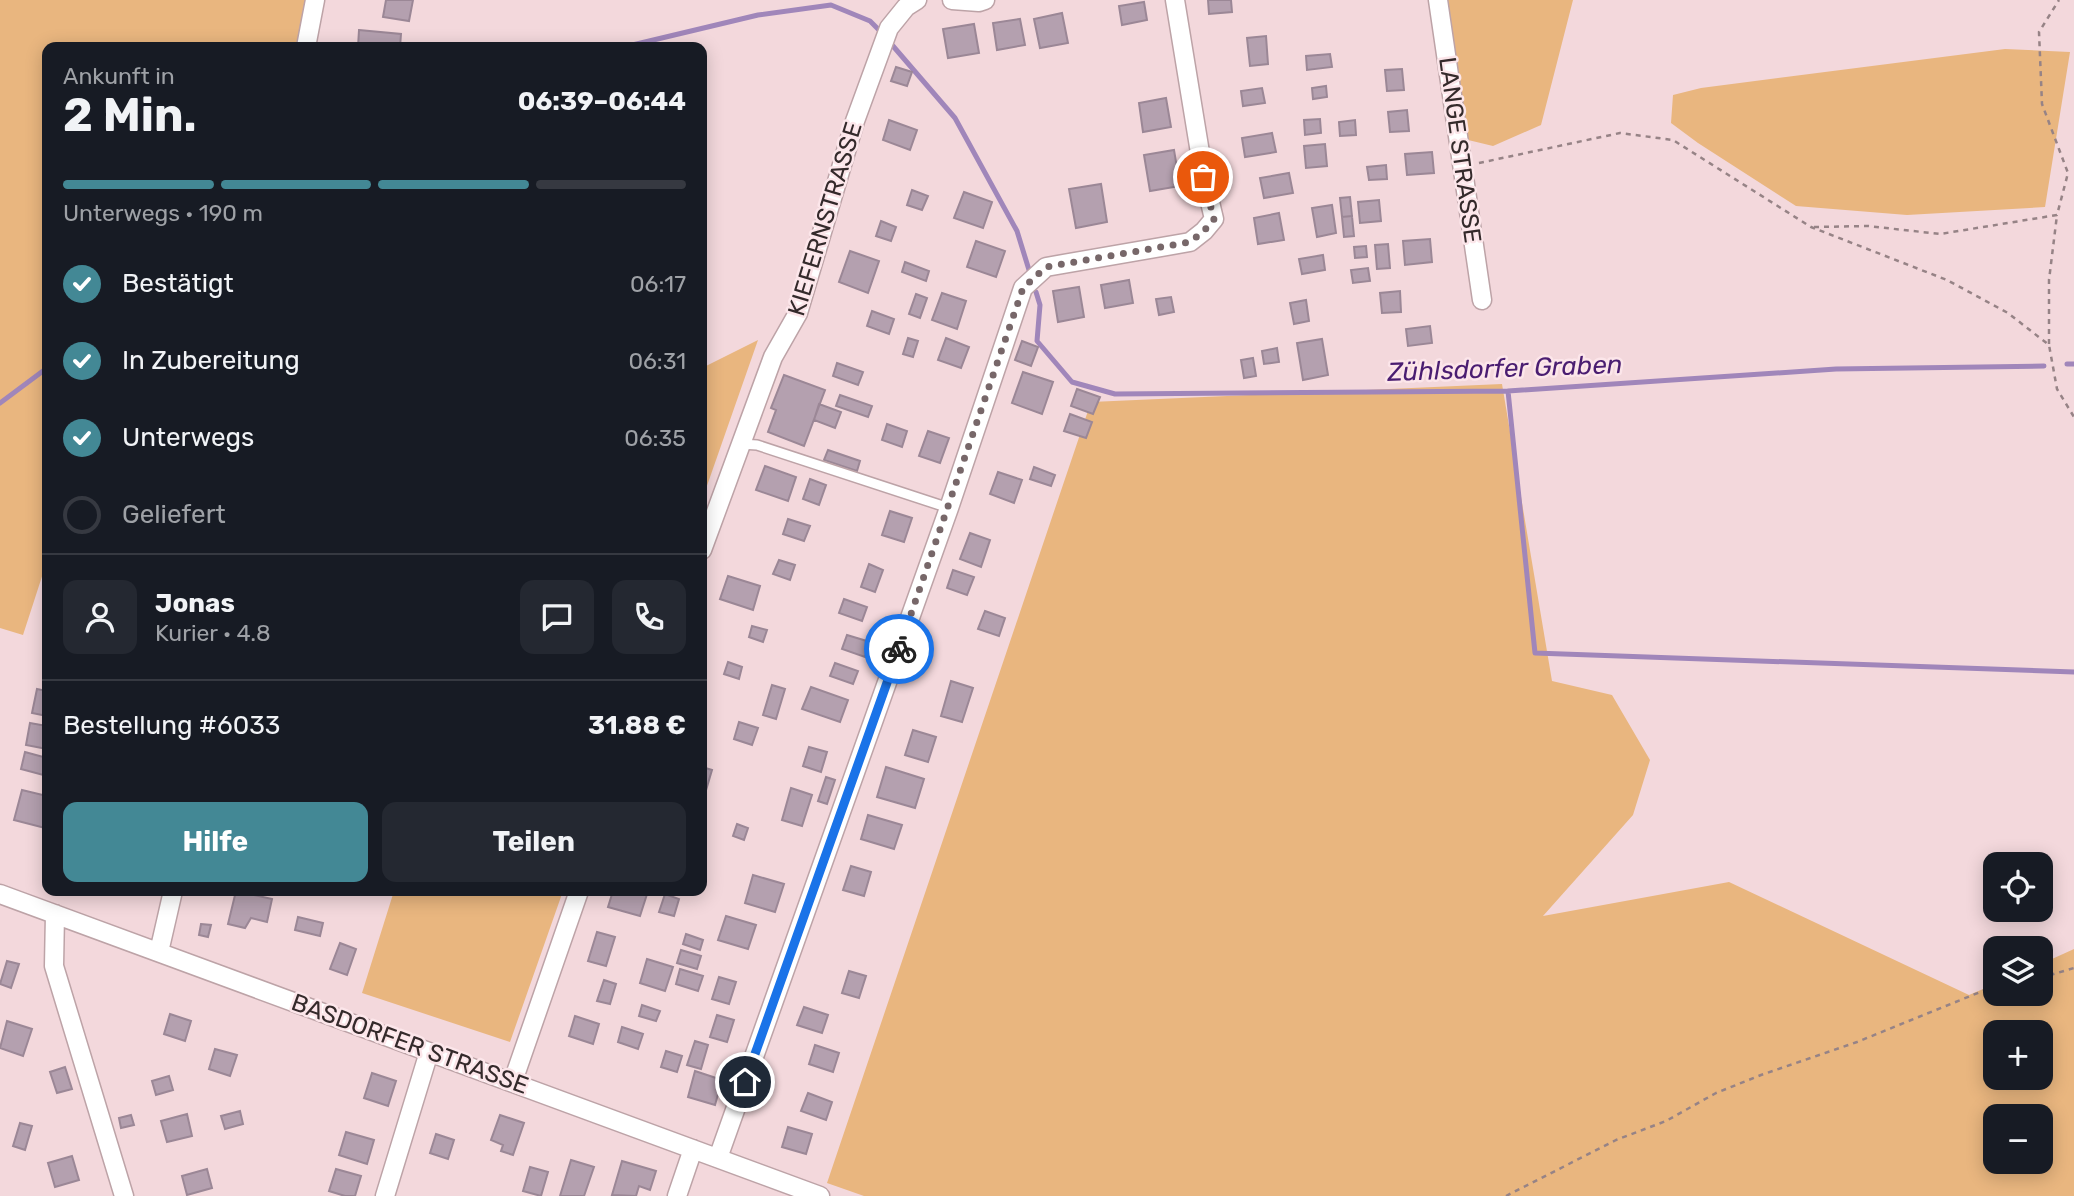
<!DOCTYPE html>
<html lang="de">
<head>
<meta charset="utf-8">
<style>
  :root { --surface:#171b24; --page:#242831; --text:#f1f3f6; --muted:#9ea1a6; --line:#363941; --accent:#438895 }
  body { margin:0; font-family:Rubik,sans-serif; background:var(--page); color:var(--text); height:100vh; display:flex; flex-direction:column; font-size:26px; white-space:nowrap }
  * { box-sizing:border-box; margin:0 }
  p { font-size:23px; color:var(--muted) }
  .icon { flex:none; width:38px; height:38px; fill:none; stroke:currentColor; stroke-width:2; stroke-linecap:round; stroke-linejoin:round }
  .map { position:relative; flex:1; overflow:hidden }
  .details { position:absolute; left:42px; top:42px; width:665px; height:854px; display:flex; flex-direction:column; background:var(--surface); border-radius:14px; box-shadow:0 4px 18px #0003 }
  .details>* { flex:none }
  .controls { position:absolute; left:1983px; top:852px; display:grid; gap:14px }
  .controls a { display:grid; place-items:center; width:70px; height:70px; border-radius:14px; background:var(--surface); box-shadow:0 4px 18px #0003; font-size:35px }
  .pin { position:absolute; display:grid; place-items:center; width:60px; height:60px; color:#fff; margin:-30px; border:4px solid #fff; border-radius:50%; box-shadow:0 2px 7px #0007 }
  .courier { position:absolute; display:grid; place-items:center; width:70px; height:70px; margin:-35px; border:5px solid #1a73e8; border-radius:50%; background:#fff; color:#222; box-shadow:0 2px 9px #0007 }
  .overview em { font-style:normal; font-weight:700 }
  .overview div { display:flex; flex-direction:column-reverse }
  .overview { display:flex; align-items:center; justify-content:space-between; height:119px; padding:0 21px }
  h1 { font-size:46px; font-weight:700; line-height:52px }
  .bar { display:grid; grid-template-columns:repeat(4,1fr); gap:10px 7px; align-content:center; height:84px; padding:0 21px }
  .bar i { height:9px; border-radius:5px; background:var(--line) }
  .bar .on { background:var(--accent) }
  .bar p { grid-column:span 4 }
  .line { display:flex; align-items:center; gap:18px; padding:0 21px; border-top:2px solid var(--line) }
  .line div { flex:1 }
  .round { display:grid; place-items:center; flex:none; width:74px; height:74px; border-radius:14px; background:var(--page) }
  ol { padding:0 21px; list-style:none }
  li { display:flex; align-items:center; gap:21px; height:77px }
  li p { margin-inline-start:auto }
  li .icon { padding:7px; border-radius:50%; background:var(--accent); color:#fff; stroke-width:4 }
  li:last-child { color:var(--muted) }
  li i { width:38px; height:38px; border:4px solid var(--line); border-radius:50% }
  .primary-button { display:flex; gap:14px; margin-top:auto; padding:14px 21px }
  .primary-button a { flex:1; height:80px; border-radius:14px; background:var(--accent); color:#fff; font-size:28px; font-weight:700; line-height:80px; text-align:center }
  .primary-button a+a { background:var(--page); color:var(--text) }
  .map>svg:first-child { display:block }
  .green { fill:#e9b67f; fill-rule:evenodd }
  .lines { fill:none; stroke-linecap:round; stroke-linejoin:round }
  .stream { stroke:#a086ba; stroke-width:5 }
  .building { fill:#b4a0af; stroke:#9b8796; stroke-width:2 }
  .service-casing { stroke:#bda3a7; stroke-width:12 }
  .minor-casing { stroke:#bda3a7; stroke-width:21 }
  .path { stroke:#968386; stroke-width:2.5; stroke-dasharray:5 5; stroke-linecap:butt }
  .service { stroke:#fff; stroke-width:9 }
  .minor { stroke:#fff; stroke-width:18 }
  .done { stroke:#776769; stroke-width:7; stroke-dasharray:0 12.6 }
  .route { stroke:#1a73e8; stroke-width:9 }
  .labels { text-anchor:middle; stroke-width:5; stroke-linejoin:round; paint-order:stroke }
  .street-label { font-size:24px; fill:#342a2b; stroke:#fce6ea }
  .water-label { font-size:26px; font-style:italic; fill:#4a1d71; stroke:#fce6ea }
</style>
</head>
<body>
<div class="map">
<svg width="2074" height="1196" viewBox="0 0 2074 1196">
  <rect width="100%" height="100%" fill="#f3d8dc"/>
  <path class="green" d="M0,0H313L306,47H47V561L23,635L0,628Z
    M1448,0H1573L1541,125L1493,146L1464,139Z
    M2005,49L2070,52L2045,207L1907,215L1796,206L1698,143L1671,123L1673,95L1701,88Z
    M758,340L702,500V368Z
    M1502,384L1552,681L1612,695L1650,760L1633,815L1543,916L1729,882L1969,995L1995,984V994H2040L2041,964L2074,949V1196H864L827,1183L1091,402ZM1995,1032H2040V1078H1995ZM1995,1116H2040V1162H1995Z
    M394,891H563L510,1042L362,993Z"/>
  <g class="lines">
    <path class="stream" d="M893,46L955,118L1017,231L1029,270
      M624,47L758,15L831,5L870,21L878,29
      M1036,292L1040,305L1037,341L1072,382L1115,394L1508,391L1836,369L2044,366
      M2067,364H2074
      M1508,391L1535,653L2074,672
      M0,403L47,368"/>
  </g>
  <path class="building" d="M386,0H413L409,21L383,17Z
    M1208,0H1231L1232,12L1209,14Z
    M1144,2L1147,20L1122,25L1119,6Z
    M1062,13L1068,43L1040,48L1034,19Z
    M1020,19L1025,45L997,50L993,23Z
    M974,24L979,53L948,58L943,29Z
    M359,30L401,34L400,47H358Z
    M1266,36L1268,64L1250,66L1247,38Z
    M1330,54L1332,67L1307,70L1306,56Z
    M896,67L912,72L907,86L891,81Z
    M1402,69L1404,90L1387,91L1385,70Z
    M1326,86L1327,97L1313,99L1312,88Z
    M1262,88L1265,103L1243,106L1241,91Z
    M1166,98L1171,127L1143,132L1139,103Z
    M1407,110L1409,131L1390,132L1388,112Z
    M1320,119L1321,133L1305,135L1304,120Z
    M889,120L917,130L910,150L883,140Z
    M1355,120L1356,135L1340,136L1339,122Z
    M1272,133L1276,152L1245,157L1242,138Z
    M1325,144L1327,166L1306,168L1304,146Z
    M1174,150L1180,186L1150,191L1144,155Z
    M1432,152L1434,173L1407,175L1405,154Z
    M1386,165L1387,179L1369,180L1367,167Z
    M1289,173L1293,193L1264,198L1260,178Z
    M1101,184L1107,222L1076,228L1069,189Z
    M912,190L928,196L922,210L907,205Z
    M964,192L992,202L983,228L954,218Z
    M1350,197L1352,216L1342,217L1340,198Z
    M1379,200L1381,221L1360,223L1358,202Z
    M1332,205L1336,233L1317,237L1312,208Z
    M1279,213L1284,240L1258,244L1254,218Z
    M1352,216L1354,236L1344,237L1342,217Z
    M881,221L896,227L891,241L876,236Z
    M1430,239L1432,262L1405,265L1403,241Z
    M976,241L1005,251L996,277L967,267Z
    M1388,244L1390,268L1377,269L1375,245Z
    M1366,246L1367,257L1355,258L1354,247Z
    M850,251L879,261L868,293L839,282Z
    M1323,255L1325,270L1302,274L1299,259Z
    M905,262L929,271L926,281L902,272Z
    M1368,268L1370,281L1353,283L1351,270Z
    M1129,280L1133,303L1105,308L1101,285Z
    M1079,287L1084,317L1058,322L1053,291Z
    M1400,291L1401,312L1382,313L1380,293Z
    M942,293L966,301L957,329L932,320Z
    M916,294L927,298L920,318L909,314Z
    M1171,297L1174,312L1159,315L1156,299Z
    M1306,300L1309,321L1294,324L1290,303Z
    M872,311L894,319L889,334L867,326Z
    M1430,326L1432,343L1408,346L1406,329Z
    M908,338L918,341L913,357L903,354Z
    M946,338L969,347L961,368L938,360Z
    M1322,339L1328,375L1303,380L1297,343Z
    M1022,341L1038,347L1031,366L1015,360Z
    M1277,348L1279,362L1264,364L1262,351Z
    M1253,358L1256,376L1244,378L1241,360Z
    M837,363L863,372L858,385L833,376Z
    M1023,372L1053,382L1042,414L1012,403Z
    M784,375L825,390L804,446L768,432L776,410L771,408Z
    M1077,389L1100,397L1093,414L1071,406Z
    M840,395L872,406L868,417L836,406Z
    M819,404L841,412L835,428L814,420Z
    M1070,414L1092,422L1086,438L1064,431Z
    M887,424L907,431L902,447L882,440Z
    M928,431L949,438L940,463L919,456Z
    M828,450L860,461L857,471L824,460Z
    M765,466L796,477L788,501L756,490Z
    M1034,467L1055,475L1051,486L1030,479Z
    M998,472L1022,480L1014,503L990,494Z
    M810,479L826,485L819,505L803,499Z
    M890,511L912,518L904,542L882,535Z
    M788,519L810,526L804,541L783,534Z
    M970,533L990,540L981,567L960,559Z
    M779,560L795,565L790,580L773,574Z
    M869,564L883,570L875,592L861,587Z
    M953,570L974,577L967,595L947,588Z
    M728,576L760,586L753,610L720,599Z
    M844,599L867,607L862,621L839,613Z
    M985,611L1005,618L999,636L978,629Z
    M752,626L767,630L763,642L749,637Z
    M847,635L870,642L865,657L842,649Z
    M728,662L742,667L739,679L724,674Z
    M835,663L858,671L853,684L830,676Z
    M951,681L973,688L962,722L941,716Z
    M772,685L785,689L776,719L763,715Z
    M811,687L848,700L840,722L802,709Z
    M37,689L47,691V716L32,713Z
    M739,722L758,728L752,745L734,739Z
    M30,723L47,726V749L26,745Z
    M913,730L936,737L928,762L905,755Z
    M809,747L827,752L821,772L803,766Z
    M25,752L47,758V776L21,769Z
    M702,767L712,770L704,797L702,796Z
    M886,767L924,779L915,808L877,797Z
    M826,777L835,780L827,804L818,801Z
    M791,788L812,795L802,826L782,820Z
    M22,790L47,796L45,828L14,820Z
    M868,815L902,825L894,849L861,839Z
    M737,824L748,828L744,840L733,836Z
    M851,866L871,872L864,896L843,890Z
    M753,875L784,884L775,912L745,903Z
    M236,891L272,899L267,922L251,918L245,928L228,924Z
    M613,891H648L640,916L608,907Z
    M665,894L679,899L674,916L659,912Z
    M726,916L756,925L748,949L718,940Z
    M298,917L323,923L320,936L295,930Z
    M201,924L211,925L208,937L199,935Z
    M597,932L615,937L606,966L588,961Z
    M686,934L703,940L700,950L683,944Z
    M340,943L356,949L347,975L330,969Z
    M681,950L701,956L697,969L677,963Z
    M647,959L673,967L665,991L640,983Z
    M7,961L19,964L11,988L0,984Z
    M680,969L703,976L698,991L676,984Z
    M849,971L866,976L859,998L842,993Z
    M719,977L736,982L729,1004L712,999Z
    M604,980L616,984L610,1004L597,1001Z
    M642,1005L660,1011L656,1021L639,1016Z
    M804,1007L828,1015L822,1033L797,1025Z
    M170,1014L191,1021L185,1041L164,1034Z
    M717,1015L734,1020L727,1042L710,1037Z
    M575,1016L599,1024L593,1044L569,1036Z
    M7,1021L32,1029L23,1056L0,1048Z
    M622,1027L643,1034L638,1049L618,1042Z
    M695,1041L708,1045L701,1069L687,1065Z
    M815,1045L839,1053L833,1072L809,1064Z
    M215,1049L237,1055L230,1076L209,1069Z
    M666,1051L682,1056L677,1072L661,1067Z
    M65,1067L72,1089L57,1093L50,1072Z
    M695,1071L722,1080L715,1105L688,1097Z
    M372,1073L396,1081L388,1106L364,1098Z
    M169,1076L173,1090L156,1095L152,1081Z
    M808,1093L832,1102L826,1120L801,1111Z
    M240,1111L243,1124L225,1129L221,1116Z
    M187,1114L192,1136L167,1142L161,1121Z
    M131,1115L134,1125L121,1128L119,1118Z
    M500,1115L524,1123L513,1155L501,1151L503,1145L491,1140Z
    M20,1123L32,1126L25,1150L13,1146Z
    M788,1127L812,1134L806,1154L782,1147Z
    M346,1132L374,1140L367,1164L339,1155Z
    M436,1134L454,1140L448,1159L430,1153Z
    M72,1156L79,1180L55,1187L48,1163Z
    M571,1160L594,1167L584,1196H560Z
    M622,1161L656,1171L650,1190L639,1186L636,1196L612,1195Z
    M530,1167L548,1172L541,1196L523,1191Z
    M207,1169L212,1188L187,1195L182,1176Z
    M336,1169L361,1176L355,1196H345L329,1191Z"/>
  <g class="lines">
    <g class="service-casing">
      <path id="service" d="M741,444L757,445L949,508"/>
    </g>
    <g class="minor-casing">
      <path id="minor" d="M952,0L979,2L985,0
        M1438,0L1482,300
        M306,47L315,0
        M702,550L773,357L798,313L855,121L889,28L906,7L917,0
        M0,894L820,1196
        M55,914L54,966L124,1196
        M159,952L173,891
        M513,1081L579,891
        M718,1158L949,508L1023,288L1046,267L1190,242L1204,231L1214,219L1204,177L1175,0
        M385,1196L429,1052
        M677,1196L693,1149"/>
    </g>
    <path class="path" d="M1479,163L1620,133L1673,140L1811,227L1947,280L2008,313L2049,345L2057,389L2074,417
      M1814,227L1868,226L1940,234L2057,215L2068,173L2042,104L2039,32L2059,0
      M2049,344V280L2057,215
      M2040,978L2074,968
      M1506,1196L1616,1140L1666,1121L1716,1093L1761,1075L1857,1042L1995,986"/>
    <use href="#service" class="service"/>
    <use href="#minor" class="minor"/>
  </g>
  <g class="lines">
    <path class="done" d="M899,649L1023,288L1046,267L1190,242L1204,231L1214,219L1203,177"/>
    <path class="route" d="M745,1082L899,649"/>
  </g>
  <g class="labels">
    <g class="street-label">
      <text transform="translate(1460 150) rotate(82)" y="8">LANGE STRASSE</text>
      <text transform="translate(825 219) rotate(-73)" y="8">KIEFERNSTRASSE</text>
      <text transform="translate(410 1044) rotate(20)" y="8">BASDORFER STRASSE</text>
    </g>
    <g class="water-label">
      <text transform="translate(1505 368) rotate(-2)" y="9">Zühlsdorfer Graben</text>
    </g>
  </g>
</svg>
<div class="controls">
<a><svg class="icon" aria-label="locate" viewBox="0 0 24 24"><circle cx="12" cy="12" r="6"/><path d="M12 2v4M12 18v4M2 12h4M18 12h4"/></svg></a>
<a><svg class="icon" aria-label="layers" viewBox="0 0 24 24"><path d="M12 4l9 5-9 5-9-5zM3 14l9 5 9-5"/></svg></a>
<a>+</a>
<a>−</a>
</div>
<div class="pin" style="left:1203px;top:177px;background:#ea580c"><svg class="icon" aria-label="bag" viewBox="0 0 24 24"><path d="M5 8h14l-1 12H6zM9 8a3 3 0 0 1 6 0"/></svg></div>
<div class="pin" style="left:745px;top:1082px;background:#1f2937"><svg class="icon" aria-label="home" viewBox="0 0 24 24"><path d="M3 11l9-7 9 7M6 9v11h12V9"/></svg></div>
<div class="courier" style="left:899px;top:649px"><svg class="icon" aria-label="bike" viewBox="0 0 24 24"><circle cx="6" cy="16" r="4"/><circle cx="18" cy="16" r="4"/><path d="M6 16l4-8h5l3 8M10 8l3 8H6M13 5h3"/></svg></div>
<section class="details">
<div class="overview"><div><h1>2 Min.</h1><p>Ankunft in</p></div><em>06:39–06:44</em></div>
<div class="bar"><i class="on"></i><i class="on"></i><i class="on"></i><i></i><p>Unterwegs · 190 m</p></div>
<ol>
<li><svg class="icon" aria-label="check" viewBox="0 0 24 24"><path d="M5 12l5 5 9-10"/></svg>Bestätigt<p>06:17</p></li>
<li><svg class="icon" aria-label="check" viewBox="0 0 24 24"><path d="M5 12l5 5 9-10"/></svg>In Zubereitung<p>06:31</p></li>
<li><svg class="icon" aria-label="check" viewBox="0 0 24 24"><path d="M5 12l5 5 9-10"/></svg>Unterwegs<p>06:35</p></li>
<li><i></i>Geliefert</li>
</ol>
<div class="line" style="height:126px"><a class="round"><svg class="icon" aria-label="person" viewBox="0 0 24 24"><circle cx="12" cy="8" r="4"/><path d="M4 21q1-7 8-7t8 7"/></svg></a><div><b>Jonas</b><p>Kurier · 4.8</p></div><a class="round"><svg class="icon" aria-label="chat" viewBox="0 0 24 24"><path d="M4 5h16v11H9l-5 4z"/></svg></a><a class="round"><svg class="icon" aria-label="phone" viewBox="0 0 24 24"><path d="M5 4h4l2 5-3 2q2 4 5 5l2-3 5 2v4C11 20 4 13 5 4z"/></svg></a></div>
<div class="line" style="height:91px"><div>Bestellung #6033</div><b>31.88 €</b></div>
<div class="primary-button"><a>Hilfe</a><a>Teilen</a></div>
</section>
</div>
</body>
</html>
